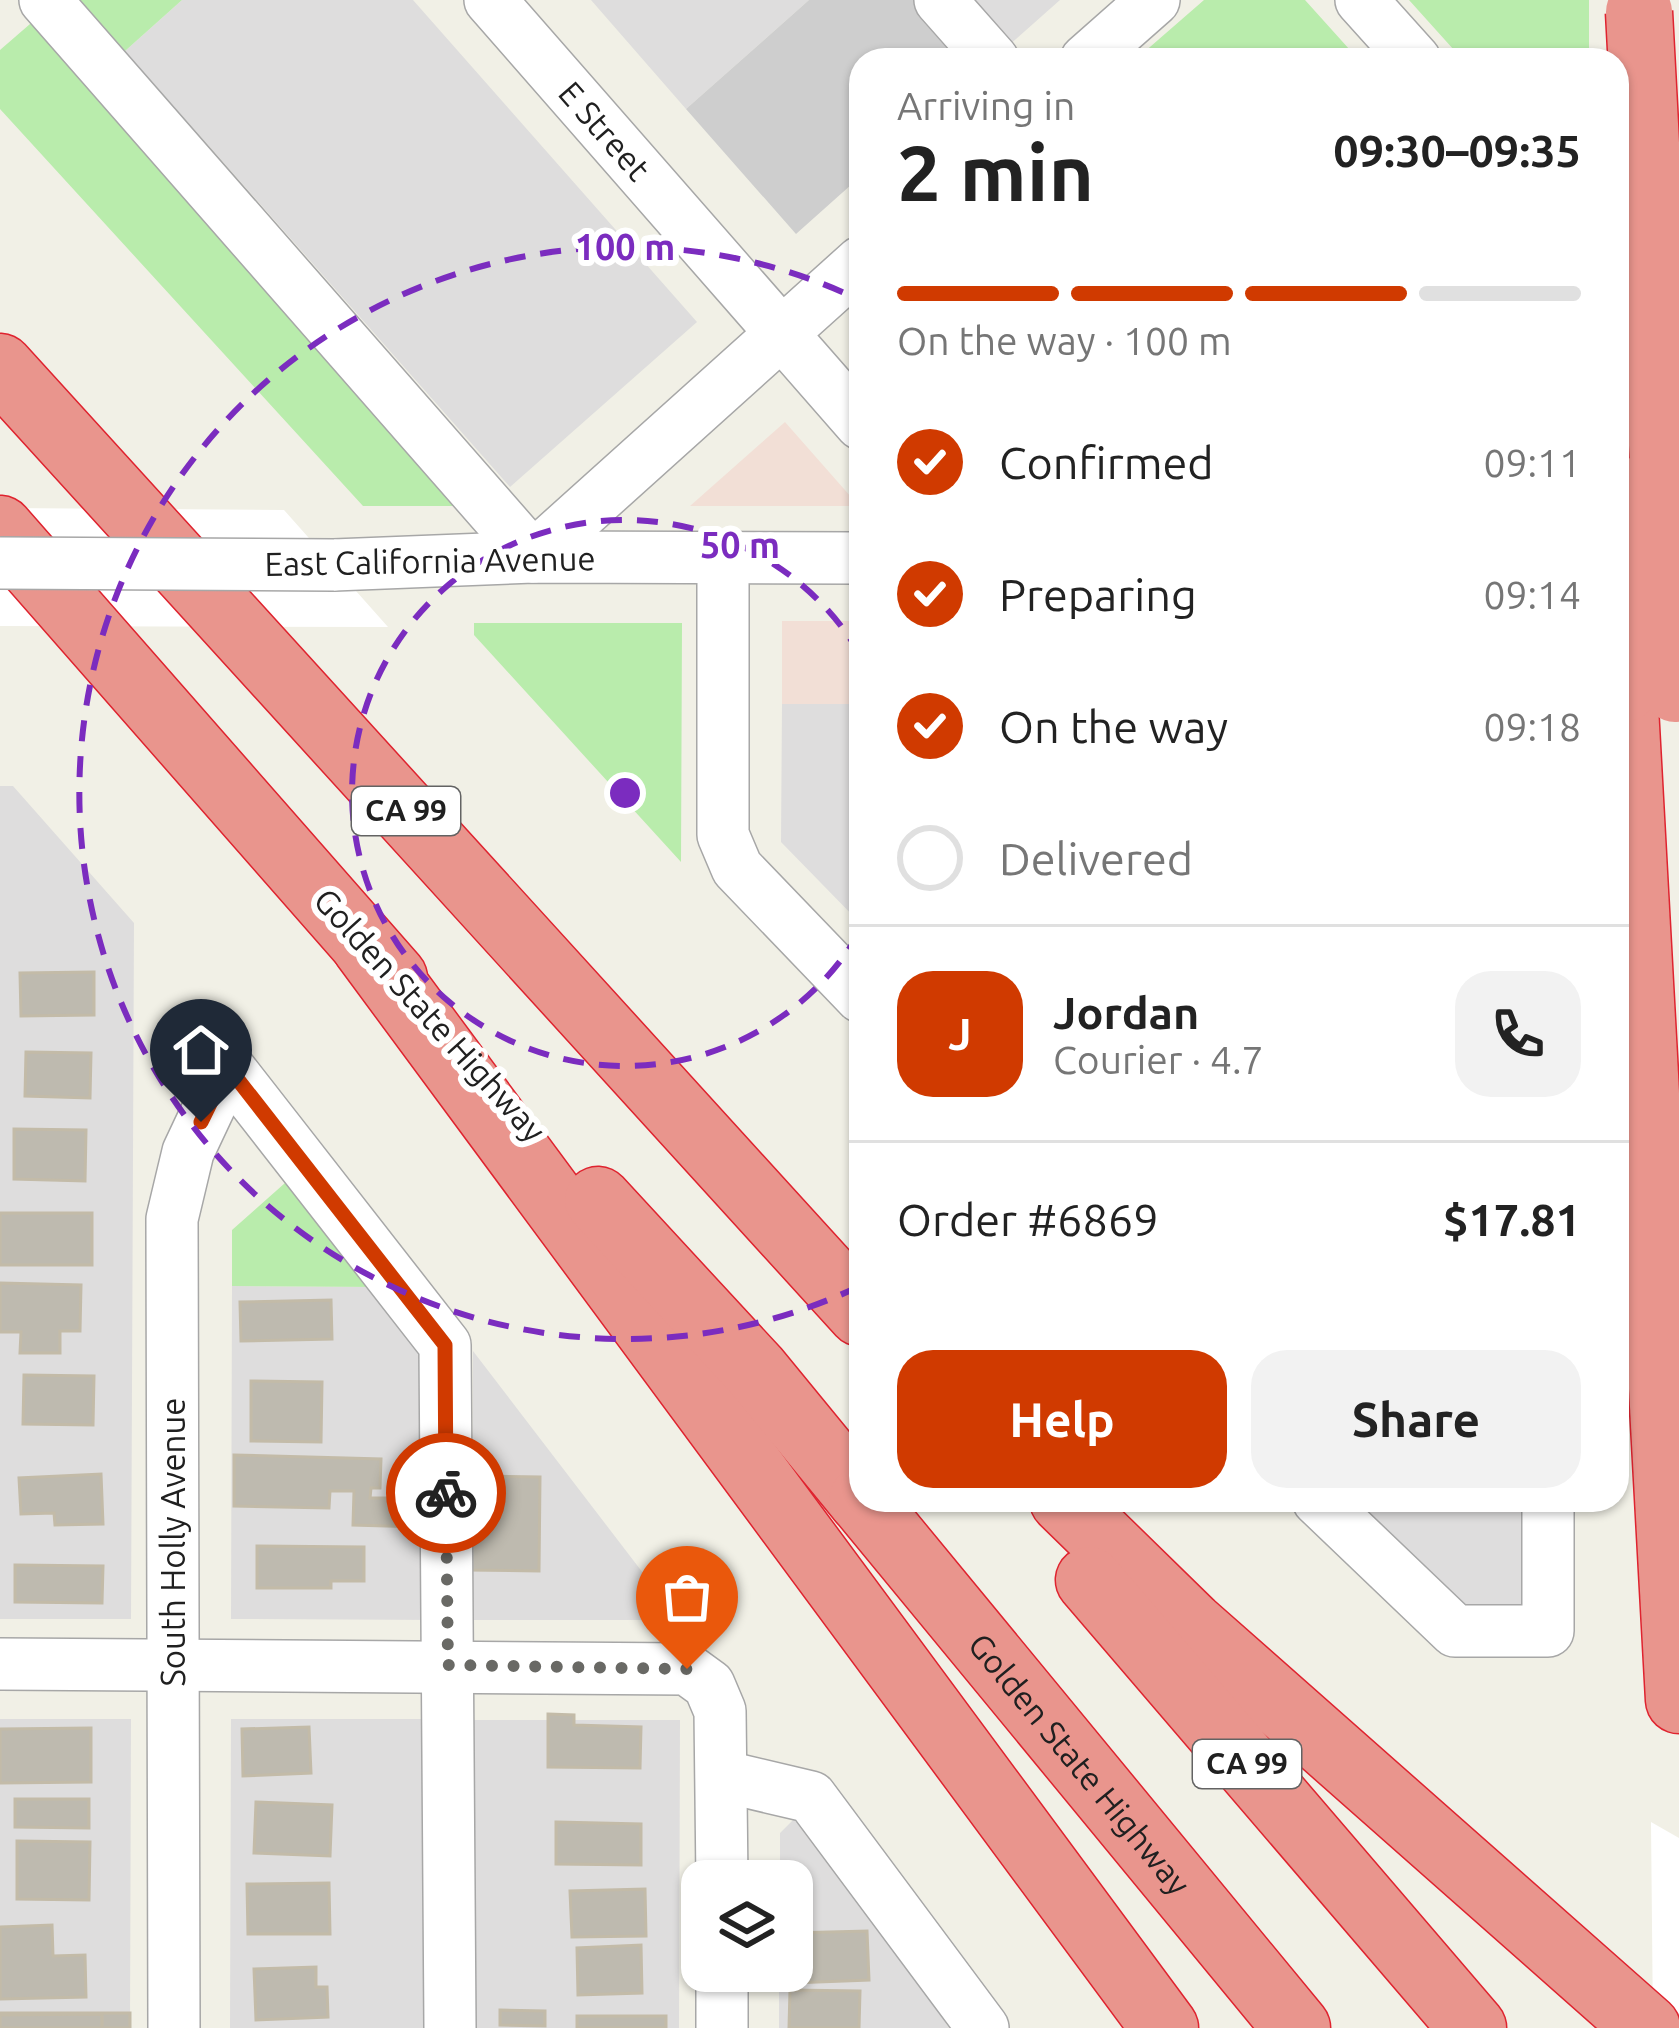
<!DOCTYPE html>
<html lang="en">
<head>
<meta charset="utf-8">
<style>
  :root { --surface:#fff; --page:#f2f2f2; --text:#222; --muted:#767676; --line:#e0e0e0; --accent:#d03a00 }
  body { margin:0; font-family:Ubuntu,sans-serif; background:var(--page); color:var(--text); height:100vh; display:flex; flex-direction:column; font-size:45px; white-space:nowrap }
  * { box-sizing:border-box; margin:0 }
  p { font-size:39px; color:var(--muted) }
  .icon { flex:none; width:66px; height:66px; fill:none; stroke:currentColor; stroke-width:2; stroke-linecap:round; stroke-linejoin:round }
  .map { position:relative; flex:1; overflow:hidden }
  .details { position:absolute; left:849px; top:48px; width:780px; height:1464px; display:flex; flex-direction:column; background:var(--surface); border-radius:36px; box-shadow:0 3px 9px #0004 }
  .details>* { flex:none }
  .fabs { position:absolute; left:681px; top:1860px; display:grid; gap:24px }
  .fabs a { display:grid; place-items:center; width:132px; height:132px; border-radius:24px; background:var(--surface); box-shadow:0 3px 9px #0004; font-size:60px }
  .pin { position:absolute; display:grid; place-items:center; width:102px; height:102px; color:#fff; margin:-123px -51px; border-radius:50% 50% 50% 0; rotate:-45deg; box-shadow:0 0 12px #0007 }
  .pin .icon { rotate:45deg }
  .courier { position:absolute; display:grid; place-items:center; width:120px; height:120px; margin:-60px; border:9px solid #d03a00; border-radius:50%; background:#fff; color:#222; box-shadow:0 3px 15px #0007 }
  .summary em { font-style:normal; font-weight:700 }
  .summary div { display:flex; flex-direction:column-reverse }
  .summary { display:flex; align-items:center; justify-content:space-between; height:204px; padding:0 48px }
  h1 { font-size:78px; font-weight:700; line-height:90px }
  .bar { display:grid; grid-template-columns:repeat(4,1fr); gap:18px 12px; align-content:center; height:144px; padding:0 48px }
  .bar i { height:15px; border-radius:9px; background:var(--line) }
  .bar .current { background:var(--accent) }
  .bar p { grid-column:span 4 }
  .line { display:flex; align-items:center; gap:30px; padding:0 48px; border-top:3px solid var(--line) }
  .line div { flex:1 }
  .round { display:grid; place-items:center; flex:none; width:126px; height:126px; border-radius:36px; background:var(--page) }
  ol { padding:0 48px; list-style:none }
  li { display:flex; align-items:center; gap:36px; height:132px }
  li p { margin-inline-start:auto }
  li .icon { padding:12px; border-radius:50%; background:var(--accent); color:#fff; stroke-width:4 }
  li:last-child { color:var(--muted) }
  li i { width:66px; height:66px; border:6px solid var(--line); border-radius:50% }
  .primary-button { display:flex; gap:24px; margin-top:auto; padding:24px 48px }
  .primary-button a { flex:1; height:138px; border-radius:36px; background:var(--accent); color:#fff; font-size:48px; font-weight:700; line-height:138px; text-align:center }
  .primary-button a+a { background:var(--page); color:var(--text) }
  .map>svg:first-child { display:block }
  .residential { fill:#dedddd }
  .commercial { fill:#f2dfd6 }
  .religious { fill:#cecece }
  .grass { fill:#b9ecac }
  .pier { fill:#fff }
  .building { fill:#bebaaf; stroke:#c3bba8; stroke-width:3 }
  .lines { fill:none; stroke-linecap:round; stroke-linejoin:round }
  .minor-casing { stroke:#a7a7a7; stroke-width:54 }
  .highway-casing { stroke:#df232f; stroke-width:69 }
  .minor { stroke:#fff; stroke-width:51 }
  .highway { stroke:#e9958d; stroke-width:66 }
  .minor-bridge-casing { stroke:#a7a7a7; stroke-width:54; stroke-linecap:butt }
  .highway-bridge-casing { stroke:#df232f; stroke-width:69; stroke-linecap:butt }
  .minor-bridge { stroke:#fff; stroke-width:51 }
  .highway-bridge { stroke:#e9958d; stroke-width:66 }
  .done { stroke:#696965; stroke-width:12; stroke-dasharray:0 21.6 }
  .route { stroke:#d03a00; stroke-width:15 }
  .ring { fill:none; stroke:#7b2cbf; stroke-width:6; stroke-dasharray:21 15 }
  .labels { text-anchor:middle; stroke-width:12; stroke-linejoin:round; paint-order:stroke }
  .shield { fill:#fff; stroke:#636363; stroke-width:3 }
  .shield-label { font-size:30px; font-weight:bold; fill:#202020 }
  .street-label { font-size:33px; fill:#202020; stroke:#fff }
  .centre { fill:#7b2cbf; stroke:#fff; stroke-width:6 }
  .ring-label { font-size:36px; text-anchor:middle; font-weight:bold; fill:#7b2cbf; stroke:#fff; stroke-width:12; stroke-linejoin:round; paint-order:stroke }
</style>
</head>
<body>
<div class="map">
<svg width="1679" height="2028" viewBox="0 0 1679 2028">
  <rect width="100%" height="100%" fill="#f1f0e6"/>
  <path class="residential" d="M182,0H413L697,322L510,487L125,51Z
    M591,0H809L686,109Z
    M968,0H1060L1008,46Z
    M782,704H861V924L781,842Z
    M0,786H13L134,923L131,1619H0Z
    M232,1286L381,1287L440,1363L439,1620L231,1619Z
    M473,1351L679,1620H473Z
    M1352,1500H1541L1540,1611L1481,1621Z
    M0,1719H131L130,2028H0Z
    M231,1719H439L438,2028H230Z
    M472,1720H680L679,2028H471Z
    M793,1820L810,1827L949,2028H779V1971H792V1881H780V1833Z"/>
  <path class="commercial" d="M785,422L859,506H690Z
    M782,621H861V704H782Z"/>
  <path class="religious" d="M809,0H923L976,60H861V176L796,234L686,109Z"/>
  <path class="grass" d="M80,0H182L125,51Z
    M1204,0H1305L1359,60H1135Z
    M1409,0H1589V60H1463Z
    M45,11L482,506H363L0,109V50Z
    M474,623H682L681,862L474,635Z
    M294,1175L381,1287L232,1286V1230Z"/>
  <path class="pier" d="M0,508L284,510L388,627L0,626Z
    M1651,1822L1679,1838V2028H1653Z"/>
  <path class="building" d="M94,972V1015L21,1016L20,973Z
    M26,1052L91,1053L90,1098L25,1096Z
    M14,1129L86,1130L85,1181L14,1179Z
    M0,1213H92V1265H0Z
    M0,1283L81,1285L80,1331H60V1353H20L21,1332H0Z
    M331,1300L332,1339L241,1341L240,1302Z
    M24,1375L94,1376L93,1425L23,1424Z
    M251,1381L322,1382L321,1442L251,1441Z
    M234,1455L381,1459L380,1488H371L370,1498H407V1507H420L419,1527L353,1525L354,1491H330L329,1508L234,1506Z
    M101,1474L103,1524L55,1525L54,1513L21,1514L19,1478Z
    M469,1476L540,1477L539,1571L469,1570Z
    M257,1546L364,1547V1581H331V1588H257Z
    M15,1565L103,1566L102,1603L15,1602Z
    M548,1714L574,1715V1725L641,1727L640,1768L548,1767Z
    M309,1727L311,1773L243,1776L242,1729Z
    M91,1728V1782L0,1783V1729Z
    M15,1799H89V1828L15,1827Z
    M256,1802L332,1805L330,1856L254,1853Z
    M556,1822L641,1824V1865L556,1864Z
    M17,1841L90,1842L89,1900L17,1899Z
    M329,1883L330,1934H248L247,1884Z
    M645,1889L646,1936L572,1937L570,1891Z
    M52,1925L53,1956L85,1955L86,1997L0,1999V1927Z
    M867,1931L869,1980L793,1983L792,1933Z
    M641,1945L642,1993L578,1995L577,1948Z
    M316,1967V1987H327L328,2017L256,2020L254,1969Z
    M790,1990L860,1991L859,2028H789Z
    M500,2010L545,2011V2026L500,2025Z
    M0,2013H130V2028H0Z
    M102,2014V2028H0V2015Z
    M577,2016H666V2028H577Z"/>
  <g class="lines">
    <g class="minor-casing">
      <g id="minor">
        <path d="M45,0L533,557L861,262"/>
        <path id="s1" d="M490,0L861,424"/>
        <path d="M940,0L993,60"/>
        <path d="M1361,0L1415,60"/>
        <path d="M1086,60L1154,0"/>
        <path d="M723,558V835L737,868L861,997"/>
        <path d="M334,565L533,557L861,558"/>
        <path d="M1318,1500L1455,1631H1548V1500"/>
        <path d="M0,1664L687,1669L709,1685L720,1711L722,1881"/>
        <path d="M722,1776L811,1797L983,2028"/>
        <path d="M722,1971V2028"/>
        <path d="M174,2028L172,1219L188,1152L228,1067L445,1345L450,2028"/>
      </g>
    </g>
    <g class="highway-casing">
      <g id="highway">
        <path d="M0,367L861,1313"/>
        <path d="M0,529L394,978"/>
        <path d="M1624,689L1679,1700"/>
        <path d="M365,946L1165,2028"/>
        <path d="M598,1200L756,1371L861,1499"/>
        <path id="s2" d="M862,1500L1297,2028"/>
        <path d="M1063,1500L1191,1625L1647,2028"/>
        <path d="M1089,1580L1473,2028"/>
      </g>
    </g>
    <use href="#minor" class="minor"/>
    <use href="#highway" class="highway"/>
    <g class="minor-bridge-casing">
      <path id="minor-bridge" d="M0,563L334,565"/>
    </g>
    <g class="highway-bridge-casing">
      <path id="highway-bridge" d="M1639,12L1675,689
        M1617,489L1624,689"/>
    </g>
    <use href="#minor-bridge" class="minor-bridge"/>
    <use href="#highway-bridge" class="highway-bridge"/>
  </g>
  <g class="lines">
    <path class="done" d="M446,1493L448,1665L687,1669"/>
    <path class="route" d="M201,1122L228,1067L445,1345L446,1493"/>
  </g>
  <g class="ring">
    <path d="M860 932A273 273 0 1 1 860 654"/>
    <path d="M860 1286A546 546 0 1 1 860 300"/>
  </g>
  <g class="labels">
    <g class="shield">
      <rect x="352" y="787" width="108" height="48" rx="9"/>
      <rect x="1193" y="1740" width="108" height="48" rx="9"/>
    </g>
    <g class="shield-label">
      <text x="406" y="821">CA 99</text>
      <text x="1247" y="1774">CA 99</text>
    </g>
    <g class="street-label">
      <text dy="12" stroke="none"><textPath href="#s1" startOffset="174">E Street</textPath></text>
      <text transform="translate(430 561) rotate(-1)" y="12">East California Avenue</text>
      <text transform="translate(430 1015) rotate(48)" y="12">Golden State Highway</text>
      <text transform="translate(173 1542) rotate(-90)" y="12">South Holly Avenue</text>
      <text dy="12" stroke="none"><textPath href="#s2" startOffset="342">Golden State Highway</textPath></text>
    </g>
  </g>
  <circle cx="625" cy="793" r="18" class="centre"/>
  <g class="ring-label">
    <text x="625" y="260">100 m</text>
    <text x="740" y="558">50 m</text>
  </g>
</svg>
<div class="fabs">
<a><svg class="icon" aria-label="layers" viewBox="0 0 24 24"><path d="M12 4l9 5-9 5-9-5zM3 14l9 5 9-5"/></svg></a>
</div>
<div class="pin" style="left:687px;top:1669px;background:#ea580c"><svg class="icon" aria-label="bag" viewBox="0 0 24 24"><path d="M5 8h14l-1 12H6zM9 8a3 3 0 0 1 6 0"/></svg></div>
<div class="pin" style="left:201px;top:1122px;background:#1f2937"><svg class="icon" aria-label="home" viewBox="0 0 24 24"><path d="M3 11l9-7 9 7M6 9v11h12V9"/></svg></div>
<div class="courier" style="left:446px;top:1493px"><svg class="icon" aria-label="bike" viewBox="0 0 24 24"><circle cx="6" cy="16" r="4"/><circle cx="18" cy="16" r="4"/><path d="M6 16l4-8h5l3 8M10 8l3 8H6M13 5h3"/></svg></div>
<section class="details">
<div class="summary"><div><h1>2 min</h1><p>Arriving in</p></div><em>09:30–09:35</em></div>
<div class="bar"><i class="current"></i><i class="current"></i><i class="current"></i><i></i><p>On the way · 100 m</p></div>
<ol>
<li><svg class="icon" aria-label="check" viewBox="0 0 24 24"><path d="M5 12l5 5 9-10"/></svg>Confirmed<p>09:11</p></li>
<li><svg class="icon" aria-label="check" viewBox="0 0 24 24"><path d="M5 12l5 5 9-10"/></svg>Preparing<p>09:14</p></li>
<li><svg class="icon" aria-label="check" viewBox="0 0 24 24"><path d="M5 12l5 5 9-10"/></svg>On the way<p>09:18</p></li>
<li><i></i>Delivered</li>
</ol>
<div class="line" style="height:216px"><b class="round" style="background:var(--accent);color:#fff">J</b><div><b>Jordan</b><p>Courier · 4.7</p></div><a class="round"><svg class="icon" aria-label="phone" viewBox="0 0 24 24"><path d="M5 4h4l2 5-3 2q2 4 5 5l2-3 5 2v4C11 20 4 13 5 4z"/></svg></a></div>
<div class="line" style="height:156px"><div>Order #6869</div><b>$17.81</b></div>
<div class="primary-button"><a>Help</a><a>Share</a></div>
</section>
</div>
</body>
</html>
